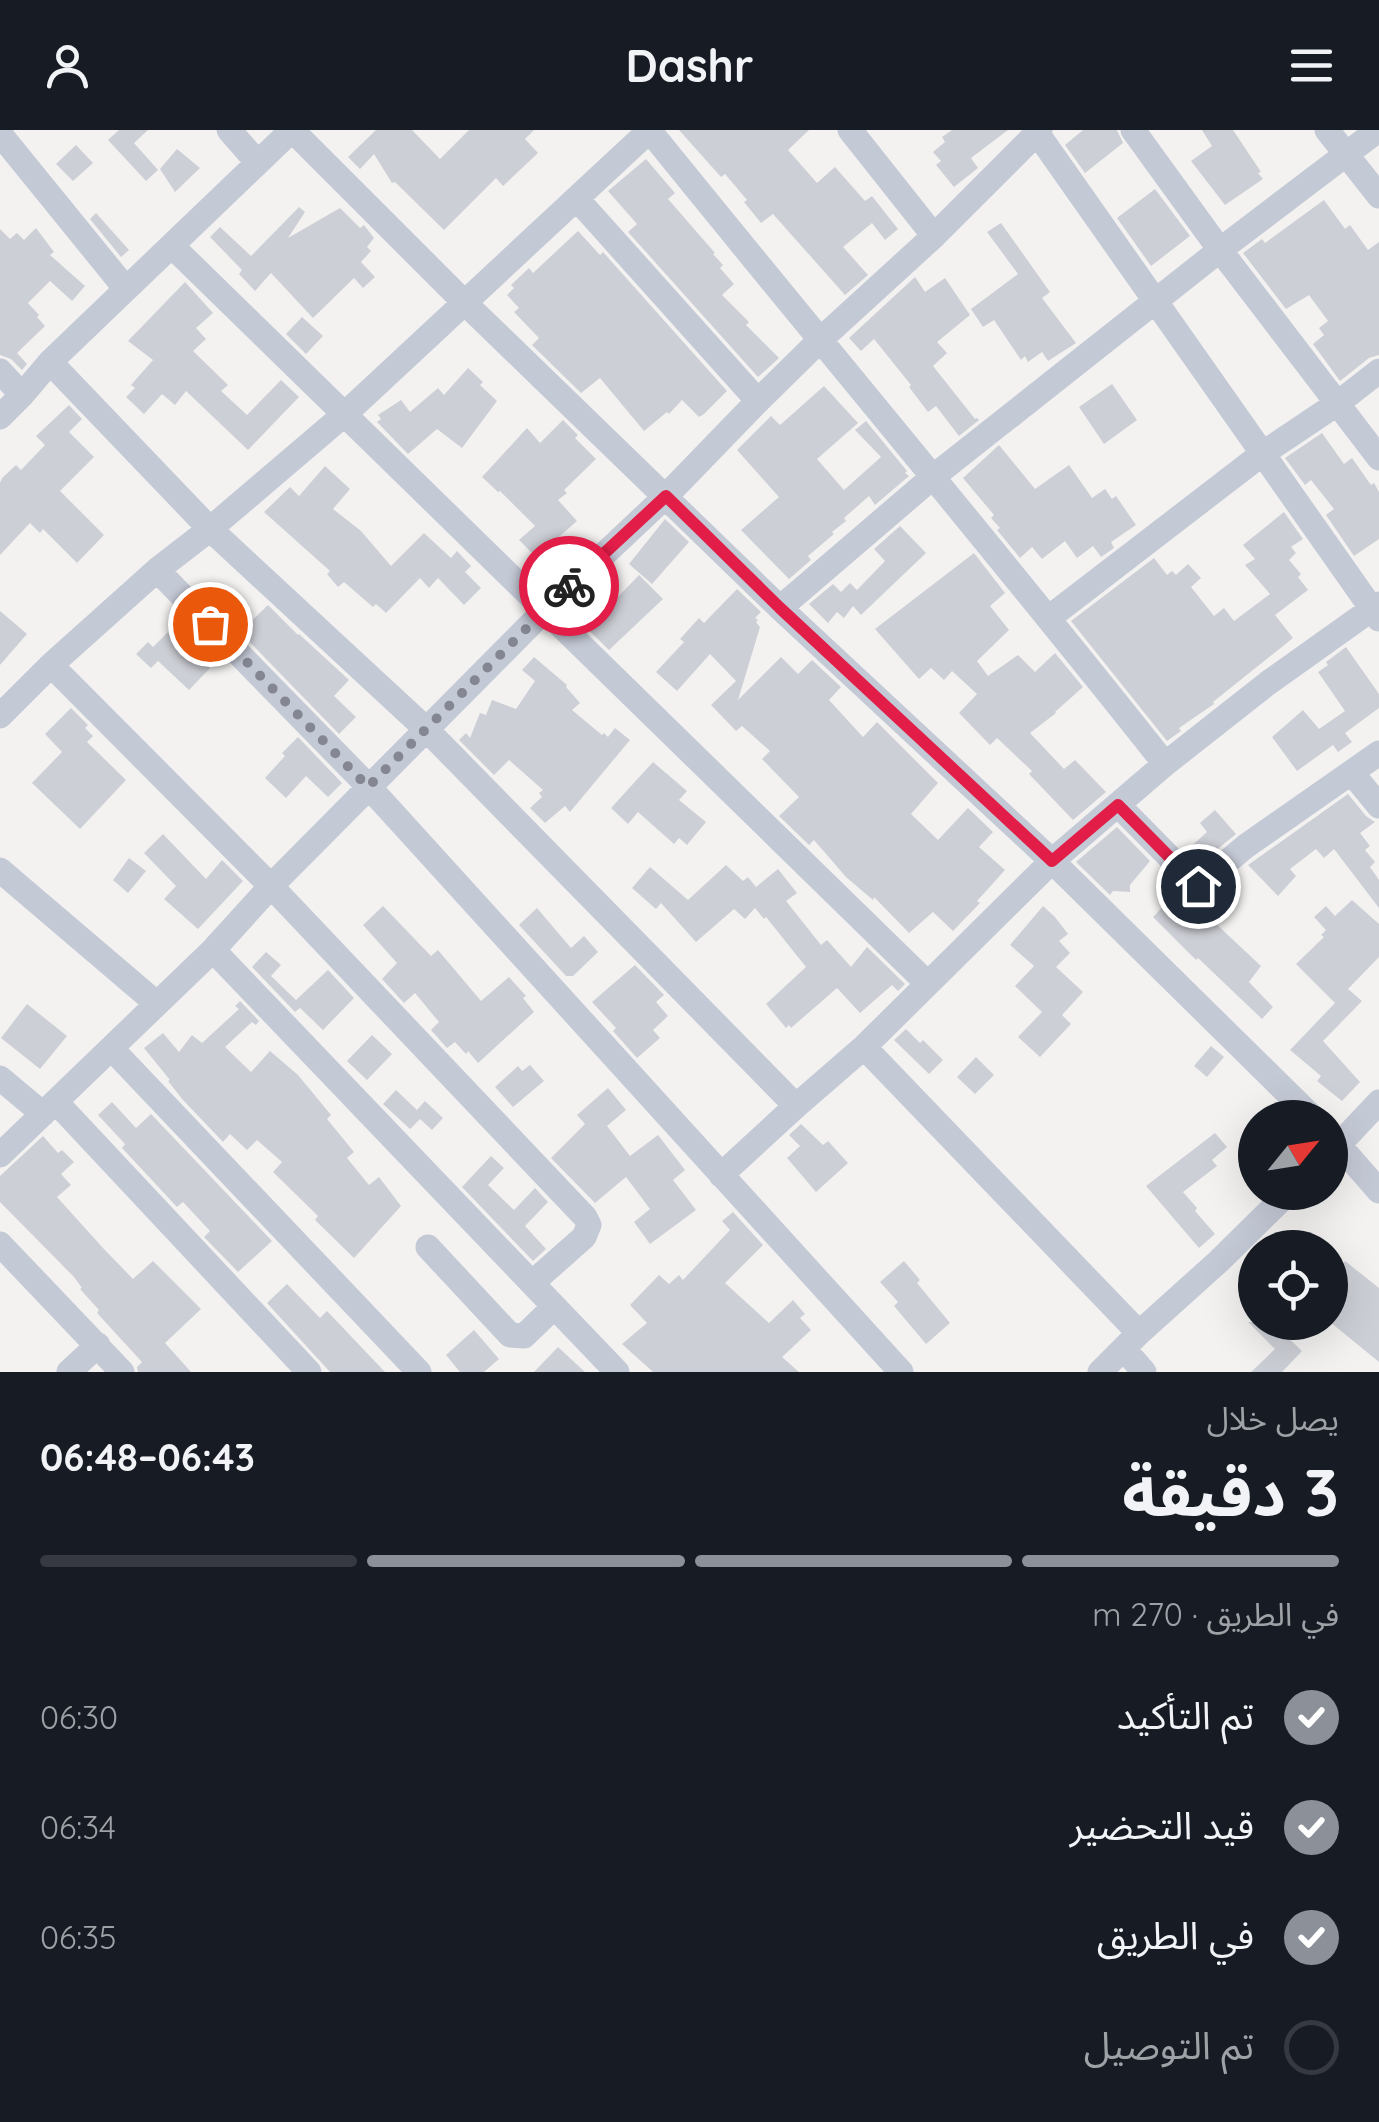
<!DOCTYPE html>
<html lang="ar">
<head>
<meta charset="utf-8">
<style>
  :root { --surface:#171b24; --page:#20242c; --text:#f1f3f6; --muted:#9ea1a6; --line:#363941; --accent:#8c9099 }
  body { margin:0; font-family:Quicksand,"Noto Sans Arabic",sans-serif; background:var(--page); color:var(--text); direction:rtl; height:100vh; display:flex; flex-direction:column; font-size:38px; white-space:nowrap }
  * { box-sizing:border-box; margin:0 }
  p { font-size:32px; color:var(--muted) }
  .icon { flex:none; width:55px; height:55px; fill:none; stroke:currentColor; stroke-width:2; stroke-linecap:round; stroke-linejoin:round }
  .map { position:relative; height:1242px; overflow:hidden; direction:ltr }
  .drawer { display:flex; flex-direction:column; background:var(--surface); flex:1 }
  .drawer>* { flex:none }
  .needle { width:65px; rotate:60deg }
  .tools { position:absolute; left:1238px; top:970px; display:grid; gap:20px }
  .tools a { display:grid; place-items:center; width:110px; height:110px; border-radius:50%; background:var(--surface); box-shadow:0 10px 40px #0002; font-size:50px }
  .pin { position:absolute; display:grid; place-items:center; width:85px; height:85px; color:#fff; margin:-42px; border:5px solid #fff; border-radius:50%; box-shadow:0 2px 10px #0007 }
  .courier { position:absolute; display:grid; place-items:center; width:100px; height:100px; margin:-50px; border:8px solid #e11d48; border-radius:50%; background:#fff; color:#222; box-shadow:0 2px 12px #0007 }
  .summary em { font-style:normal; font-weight:700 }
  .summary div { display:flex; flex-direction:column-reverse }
  .summary { display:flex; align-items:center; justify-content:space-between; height:170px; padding:0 40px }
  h1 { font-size:65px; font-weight:700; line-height:75px }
  .bar { display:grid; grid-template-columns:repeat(4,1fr); gap:15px 10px; align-content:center; height:120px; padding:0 40px }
  .bar i { height:12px; border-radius:8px; background:var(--line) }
  .bar .active { background:var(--accent) }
  .bar p { grid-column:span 4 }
  ol { padding:0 40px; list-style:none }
  li { display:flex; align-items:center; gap:30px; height:110px }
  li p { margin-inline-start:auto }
  li .icon { padding:10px; border-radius:50%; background:var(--accent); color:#fff; stroke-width:4 }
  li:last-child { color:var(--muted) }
  li i { width:55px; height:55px; border:5px solid var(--line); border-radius:50% }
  header { display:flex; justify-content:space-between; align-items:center; height:130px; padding:0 40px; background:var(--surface); font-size:45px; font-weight:700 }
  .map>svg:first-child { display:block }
  .building { fill:#cdcfd6 }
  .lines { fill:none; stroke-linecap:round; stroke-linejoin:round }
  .minor { stroke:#c4c9d6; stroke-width:25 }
  .done { stroke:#848792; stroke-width:10; stroke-dasharray:0 18 }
  .route { stroke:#e11d48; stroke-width:12 }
</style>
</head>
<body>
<header><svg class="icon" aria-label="menu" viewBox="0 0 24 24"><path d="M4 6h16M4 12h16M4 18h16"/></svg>Dashr<svg class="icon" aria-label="person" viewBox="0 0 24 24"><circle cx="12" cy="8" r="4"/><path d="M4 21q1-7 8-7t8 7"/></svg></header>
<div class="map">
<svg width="1379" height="1242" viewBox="0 0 1379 1242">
  <rect width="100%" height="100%" fill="#f3f2f1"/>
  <path class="building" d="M119,0H148L134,13L158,40L146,51L108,10Z
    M376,0H412L440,29L469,0H534L525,9L538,23L503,56L496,48L444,100L395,52L392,53L374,24L360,39L348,27Z
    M679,0H809L788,20L817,53L835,37L865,71L872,66L898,99L885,110L872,93L843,117L868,145L845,165L773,84L761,93L744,72L747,70L725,44L721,47Z
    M952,0H1008L971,28L978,38L954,57L936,35L941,31L933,22L945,12L942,7Z
    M1083,0H1117L1123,13L1085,43L1065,15Z
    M1202,0H1233L1261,42L1258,43L1263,49L1225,75L1191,31L1212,16Z
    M76,15L93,33L73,51L56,34Z
    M177,19L200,38L175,62L160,39Z
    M646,29L675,63L668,69L715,123L713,124L723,135L720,138L734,154L722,165L749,192L746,195L779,228L758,247L628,102L637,94L608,61Z
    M1155,59L1190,106L1151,136L1117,88Z
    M1324,70L1345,99L1350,95L1368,120L1379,112V225L1369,228L1340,251L1313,214L1324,205L1319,198L1328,191L1309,165L1286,179L1243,123L1262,109L1265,113Z
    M299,77L305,82L288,108L340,78L360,98L364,95L374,108L367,117L371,121L361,132L375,147L363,158L354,148L313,188L271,143L255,161L239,144L242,140L210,107L220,97L251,126Z
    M96,83L129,120L121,127L90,89Z
    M1001,93L1050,162L1042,168L1076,213L1048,231L1042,222L1028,232L1025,226L1021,230L994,190L983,197L971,179L1018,144L987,102Z
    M36,98L54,122L50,125L85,156L72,171L50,151L28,173L39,185L37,187L45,196L17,223L27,234L22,240L11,229L0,225V99L10,109L17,103L24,110Z
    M578,101L600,125L603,122L727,261L704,284L699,287L682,270L669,284L667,282L644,301L600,248L581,263L532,215L539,208L514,182L519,178L507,165L514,158L511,155L529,138L533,143Z
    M915,147L925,162L945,148L970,185L937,212L947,223L933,236L975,289L977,288L979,290L959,306L936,276L928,282L909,257L911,255L874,209L861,221L849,208Z
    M185,152L213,183L196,198L206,209L193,221L228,255L221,261L247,285L281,250L299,267L248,320L186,261L175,275L162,264L144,284L126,267L135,258L131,255L153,230L128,211Z
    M302,187L323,206L306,224L286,204Z
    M468,238L483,252L480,255L497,271L462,318L437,299L408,324L377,292L381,289L378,285L401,270L410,282L438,258L444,265Z
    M1112,254L1137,290L1104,314L1079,277Z
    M824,256L858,293L817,329L844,360L881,327L855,300L866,291L907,341L905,343L909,346L875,375L869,366L844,388L846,391L832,402L834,404L808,426L811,430L789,449L741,400L779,367L737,320L771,286L780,295Z
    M69,275L82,289L69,302L94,327L60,361L104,405L77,433L43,399L40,403L30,393L0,425V353L2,348L16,335L21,340L45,315L36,306Z
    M563,290L578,305L575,308L596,329L564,360L567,363L558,370L577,391L536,427L519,410L535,396L500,361L498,362L482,347L527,298L540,313Z
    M1322,303L1344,334L1352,328L1371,355L1374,353L1379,362V409L1354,426L1326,385L1334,379L1311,350L1305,355L1285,328Z
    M999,315L1035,359L1069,335L1092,368L1105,359L1112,369L1116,366L1136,395L1111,412L1114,418L1101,427L1093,416L1077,428L1065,411L1042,429L1032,417L1020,428L997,400L1000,398L991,388L994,385L963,348Z
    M325,336L350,359L333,379L361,401L391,436L424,403L451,428L457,421L471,436L465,442L481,458L464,475L438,448L429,458L420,448L386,483L376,474L373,477L344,452L338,457L327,444L330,441L264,382L290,357L299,366Z
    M1284,382L1303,409L1291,417L1296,423L1289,430L1301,444L1298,447L1308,460L1275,485L1293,508L1213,572L1214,574L1179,598L1181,601L1167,611L1071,491L1154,428L1167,445L1172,441L1176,445L1188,434L1201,448L1191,457L1214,486L1224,478L1234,491L1270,464L1245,435L1255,429L1243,415Z
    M665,389L689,412L652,454L629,434Z
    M900,396L926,423L861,485L853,476L844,488L837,482L828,493L809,474L833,454L841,462L850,453L857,460L885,431L874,419Z
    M974,423L1005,463L990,476L1009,500L977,531L988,546L1018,525L1035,542L1055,523L1083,557L1055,582L1056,583L1030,603L1064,639L1075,630L1106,662L1073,690L1029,644L1032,641L997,608L990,615L959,583L977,564L952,541L944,550L931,538L919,549L875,499Z
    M639,445L663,469L609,520L568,480L595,455L613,472Z
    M737,459L761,482L755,488L758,490L756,492L760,497L738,570L781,527L798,544L812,530L841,557L829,570L863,607L877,592L938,653L911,684L938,710L968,678L993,702L979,717L1005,740L977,771L980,773L953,801L933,782L909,803L874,767L873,770L846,747L814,710L809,715L779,686L799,667L762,629L770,621L742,596L736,601L711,575L736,551L710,524L677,561L656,542L684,512L680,509L699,488L704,493Z
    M268,475L298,505L299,504L349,550L334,566L356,587L339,604L240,502Z
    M0,481L27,504L0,535Z
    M173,497L203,525L200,528L210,538L189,560L158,531L151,538L136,524L148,512L153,517Z
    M1346,517L1379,564V578L1345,603L1352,612L1338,622L1333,615L1297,641L1272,607L1303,580L1319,599L1345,581L1318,542L1328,535L1326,532Z
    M534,527L567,555L566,557L580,573L572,580L602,605L604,603L608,607L615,598L630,610L570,682L565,676L545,693L530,678L542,667L539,663L543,660L509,630L494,645L459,610L466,603L470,608L480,583L486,585L492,570L516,579L535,551L522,540Z
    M71,578L88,595L85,598L93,606L87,612L126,650L80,699L32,653L62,622L45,604Z
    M298,607L342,653L328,667L306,646L286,668L265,648L285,626L282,623Z
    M653,632L687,661L679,670L706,692L687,715L679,708L674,714L638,682L628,694L611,678Z
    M1348,664L1366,686L1375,692L1360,703L1370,716L1365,720L1375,732L1370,737L1379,750V778L1334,719L1324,728L1316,719L1290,739L1296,746L1278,766L1248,735Z
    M1215,680L1236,704L1199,734L1186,721L1207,702L1200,693Z
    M1117,697L1150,731L1130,755V762L1113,761L1110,765L1076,732Z
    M163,704L206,749L222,730L243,751L198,799L164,769L176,756L144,723Z
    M129,728L146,741L128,763L113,750Z
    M726,735L743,751L748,747L756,757L778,739L797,763L786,771L821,815L827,810L851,837L867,817L905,854L898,861L892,855L860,883L837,858L791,898L789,895L786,898L766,874L806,837L766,787L764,789L755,778L745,789L734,779L696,812L661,773L656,779L632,758L650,737L688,770Z
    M1179,760L1187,768L1198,772L1216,789L1213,791L1261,836L1249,852L1273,877L1262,889L1198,828L1196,830L1153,787Z
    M1352,770L1379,794V827L1348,859L1362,871L1323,911L1360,952L1342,971L1317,951L1321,946L1290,920L1335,873L1296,834L1324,807L1321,805L1326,800L1314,787L1326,776L1335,786Z
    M383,776L431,826L438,820L481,871L509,847L526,866L523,868L534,882L478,933L468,921L466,924L455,912L447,918L431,900L439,892L415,863L404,873L382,849L397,833L363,795Z
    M1043,776L1055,787L1068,804L1059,811L1070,823L1056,837L1083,862L1062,885L1071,894L1040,927L1018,907L1042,882L1015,856L1034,836L1010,815Z
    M537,778L571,818L584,806L598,822L573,846H566L519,795Z
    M266,822L281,835L271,846L296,870L328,840L354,868L323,900L300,878L295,882L252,837Z
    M635,835L664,865L656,872L668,886L653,900L660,908L637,928L613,901L616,898L592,872Z
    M240,871L259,891L256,895L252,892L225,917L251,942L270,921L298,945L331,985L327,989L354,1022L347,1028L369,1055L379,1047L401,1076L354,1128L315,1090L318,1086L273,1042L282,1032L257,1010L247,1020L230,1004L223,1012L183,970L168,951L170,950L144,918L163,903L179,922L192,905L202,913L239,879L235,876Z
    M27,874L67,906L40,939L1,908Z
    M906,899L920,913L923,910L943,930L929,944L894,910Z
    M372,905L392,924L367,950L347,931Z
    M1211,916L1224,927L1207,947L1194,936Z
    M976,927L994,945L975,964L957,947Z
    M530,935L544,951L513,977L495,957L518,936L522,941Z
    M608,958L626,980L607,996L630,1026L658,1005L685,1040L673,1050L696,1080L650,1114L634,1092L650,1079L626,1047L595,1073L551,1028L585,994L577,985Z
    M396,960L417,980L425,971L443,988L432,1000L420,989L410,999L383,974Z
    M112,972L136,998L151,984L272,1111L238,1142L204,1107L210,1101L183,1072L177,1077L122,1018L125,1014L98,985Z
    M801,994L823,1015L828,1011L848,1033L816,1062L787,1028L800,1016L789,1005Z
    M1215,1003L1227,1017L1212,1030L1217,1036L1183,1062L1197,1078L1195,1081L1215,1104L1199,1118L1146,1056Z
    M43,1006L58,1023L62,1020L74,1032L61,1044L71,1055L57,1067L103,1118L133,1149L153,1131L201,1179L165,1213L191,1242H138L137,1237L142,1232L97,1183L99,1180L80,1159L82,1158L74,1147L0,1072V1046Z
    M491,1026L504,1038L488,1055L514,1080L535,1058L548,1072L525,1096L546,1119L533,1131L462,1057Z
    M733,1082L763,1115L725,1153L769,1193L793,1170L805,1184L800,1188L811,1200L782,1227L799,1242H653L622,1214L647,1193L630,1175L659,1145L669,1154L679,1145L683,1150L730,1100L722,1091Z
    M904,1131L920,1150L917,1153L950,1193L926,1214L894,1176L898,1172L880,1152Z
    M1345,1131L1379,1158V1232L1330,1192V1150Z
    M287,1154L320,1188L327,1181L385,1242H330L267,1173Z
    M1248,1192H1272L1302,1221L1282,1242H1251L1275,1219Z
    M474,1200L499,1229L484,1242H460L446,1225Z
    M558,1217L585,1242H534Z"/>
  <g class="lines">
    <path class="minor" d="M229,0L257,32
      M292,0L466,174L780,478L1052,731L1313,988
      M649,0C820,212 996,420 1165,634
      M850,0L934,106
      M1035,0L1379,489
      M1133,0L1220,120L1379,328
      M1327,0L1379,66
      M0,4L126,159
      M577,69L758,271
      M172,116L927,853
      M50,232L210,399L427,600L796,976
      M0,241L22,265
      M0,287L22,265L50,232L292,0
      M157,440L369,657L901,1242
      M780,478L934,346L1220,120L1378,0
      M1050,487L1262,324L1338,273L1379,241
      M51,535L271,756L585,1087L589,1095L584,1107L532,1153
      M0,586L51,535L157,440L210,399L346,283L650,0
      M1352,643L1379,676
      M1118,675L1198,756L1246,716L1379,623
      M0,740L156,873
      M213,820L617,1242
      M864,917L1139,1203
      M111,918L419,1242
      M0,948L43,984
      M57,973L309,1242
      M1330,1005L1379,1061
      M1331,1023L1379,972
      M0,1025L213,820L271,756L544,481L666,366L758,271L819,211L934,106L1040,0
      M721,1045L796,976L864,917L1052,731L1165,634L1268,553L1379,474
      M0,1114L122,1242
      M428,1117L510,1205L524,1206L554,1177
      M1124,1219L1144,1242
      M69,1242L98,1215
      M1100,1242L1139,1203L1219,1131L1289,1062"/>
  </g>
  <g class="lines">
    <path class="done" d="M210,494L368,657L569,456"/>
    <path class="route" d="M569,456L666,366L780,478L1052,731L1118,675L1198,756"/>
  </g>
</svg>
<div class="tools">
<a><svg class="needle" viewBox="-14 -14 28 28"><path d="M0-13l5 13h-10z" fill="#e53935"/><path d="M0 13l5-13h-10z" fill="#9ea1a6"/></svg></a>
<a><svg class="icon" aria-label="locate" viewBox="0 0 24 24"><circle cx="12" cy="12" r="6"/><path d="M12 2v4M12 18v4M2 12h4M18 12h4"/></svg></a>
</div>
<div class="pin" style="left:210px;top:494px;background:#ea580c"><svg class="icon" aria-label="bag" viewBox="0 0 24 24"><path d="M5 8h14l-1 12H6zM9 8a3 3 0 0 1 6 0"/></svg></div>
<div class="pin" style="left:1198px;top:756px;background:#1f2937"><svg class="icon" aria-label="home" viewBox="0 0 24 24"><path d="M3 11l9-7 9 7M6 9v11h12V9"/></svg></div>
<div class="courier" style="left:569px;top:456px"><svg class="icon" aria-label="bike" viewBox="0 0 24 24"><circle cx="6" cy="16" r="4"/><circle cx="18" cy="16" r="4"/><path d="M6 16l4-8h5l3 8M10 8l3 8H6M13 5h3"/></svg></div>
</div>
<section class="drawer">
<div class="summary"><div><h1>3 دقيقة</h1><p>يصل خلال</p></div><em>06:43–06:48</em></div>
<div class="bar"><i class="active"></i><i class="active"></i><i class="active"></i><i></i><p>في الطريق · 270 m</p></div>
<ol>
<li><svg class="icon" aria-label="check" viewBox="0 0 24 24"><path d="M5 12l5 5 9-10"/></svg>تم التأكيد<p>06:30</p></li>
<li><svg class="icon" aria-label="check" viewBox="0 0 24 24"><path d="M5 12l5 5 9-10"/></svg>قيد التحضير<p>06:34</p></li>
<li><svg class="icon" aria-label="check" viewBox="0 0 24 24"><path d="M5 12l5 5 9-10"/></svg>في الطريق<p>06:35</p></li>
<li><i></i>تم التوصيل</li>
</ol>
</section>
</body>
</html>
